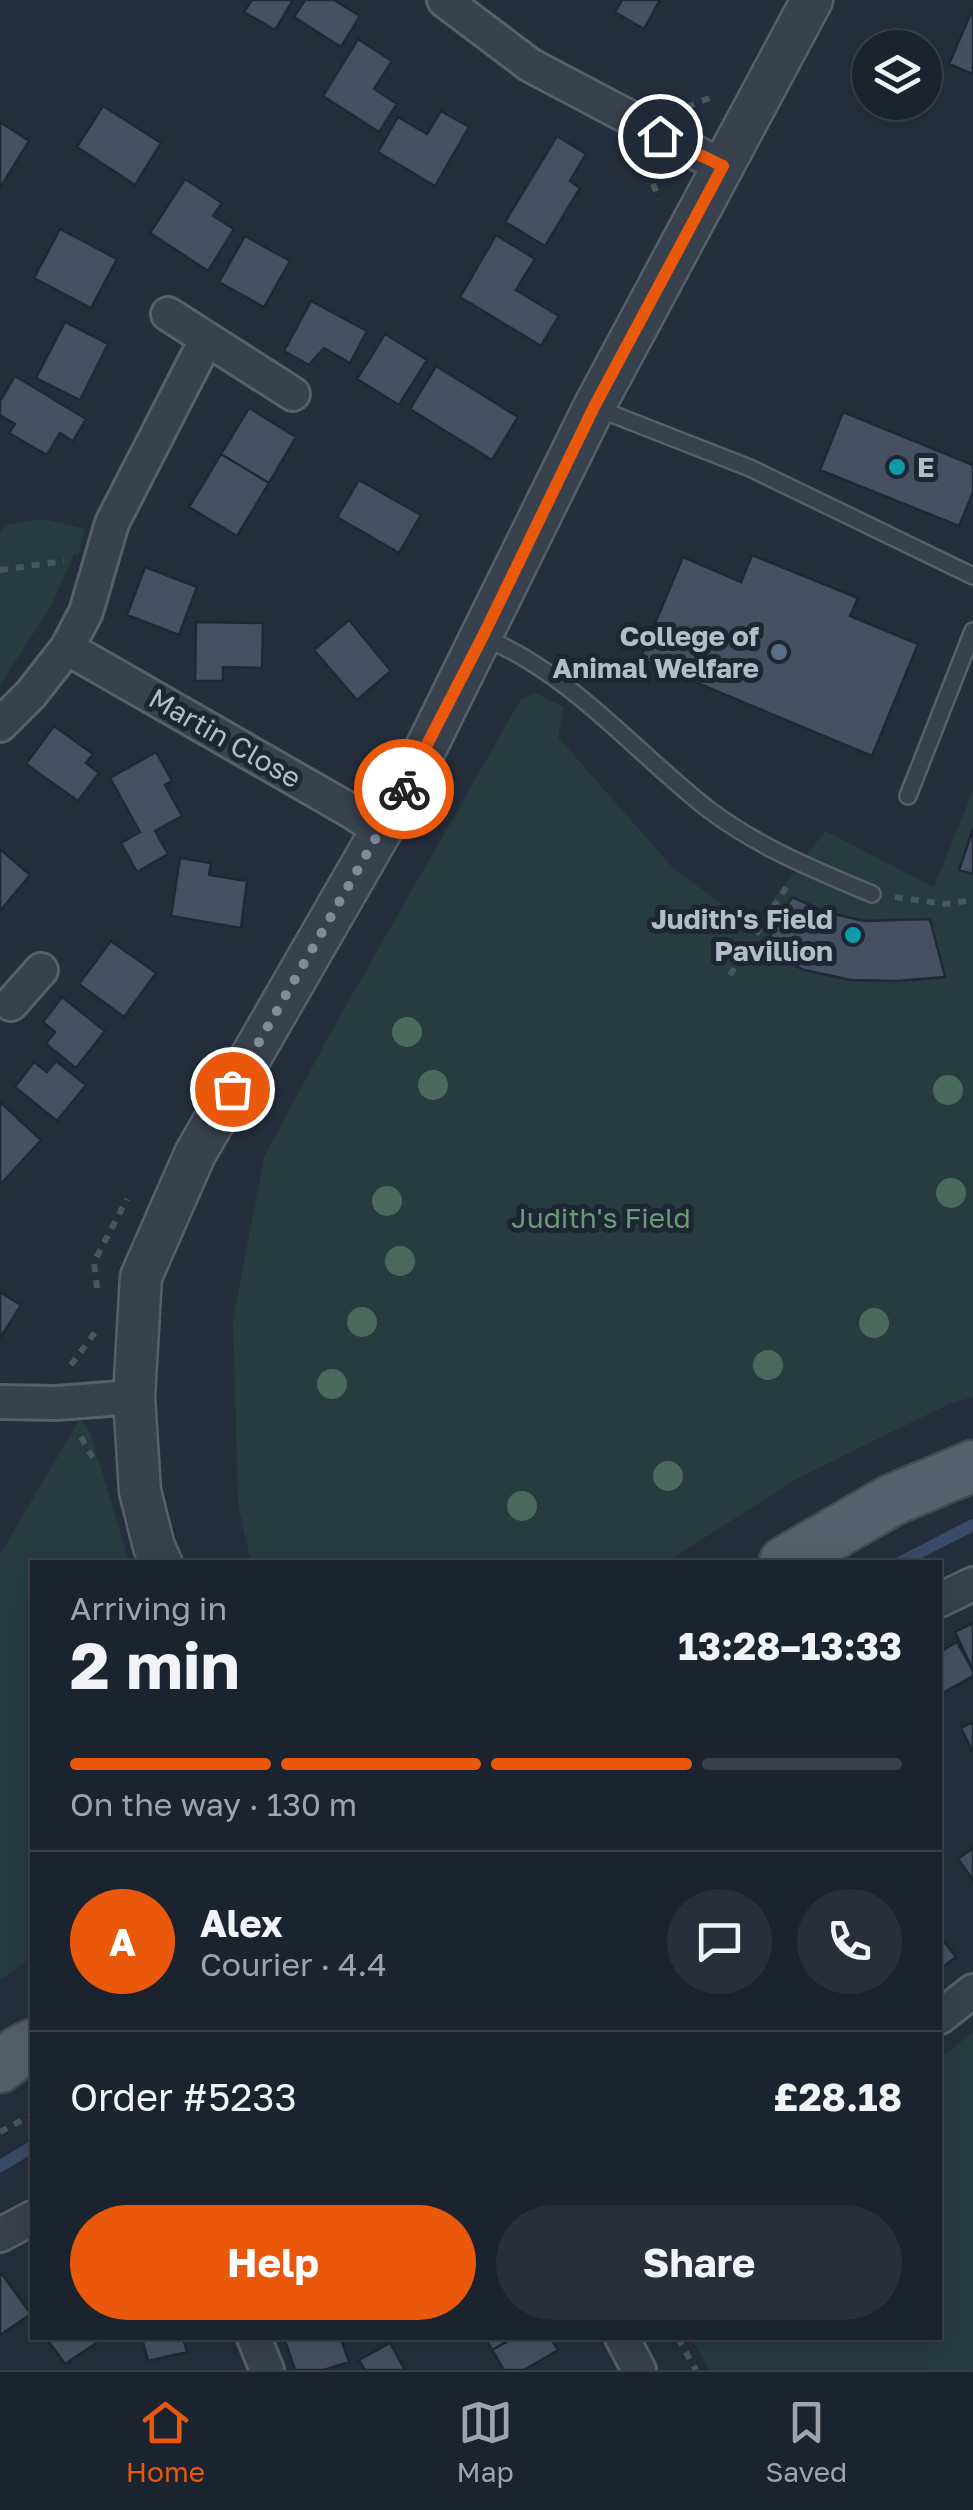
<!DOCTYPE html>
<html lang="en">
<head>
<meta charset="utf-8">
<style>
  :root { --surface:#1b232e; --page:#282f3a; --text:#f1f3f6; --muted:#a0a4aa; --line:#39404a; --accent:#ea580c }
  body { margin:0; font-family:"Golos Text",sans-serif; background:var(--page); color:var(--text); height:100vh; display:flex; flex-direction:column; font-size:38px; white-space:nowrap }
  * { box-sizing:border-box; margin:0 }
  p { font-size:32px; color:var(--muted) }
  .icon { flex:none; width:55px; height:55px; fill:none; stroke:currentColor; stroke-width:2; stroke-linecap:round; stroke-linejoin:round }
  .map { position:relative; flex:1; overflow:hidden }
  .sheet { position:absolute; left:30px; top:1560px; width:912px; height:780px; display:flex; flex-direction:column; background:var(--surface); border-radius:0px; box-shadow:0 10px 40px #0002,0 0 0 2px var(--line) }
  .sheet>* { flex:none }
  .buttons { position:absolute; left:852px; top:30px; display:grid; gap:20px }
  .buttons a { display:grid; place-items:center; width:90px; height:90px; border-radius:50%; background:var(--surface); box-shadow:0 10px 40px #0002,0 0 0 2px var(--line); font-size:50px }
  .pin { position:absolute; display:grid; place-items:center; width:85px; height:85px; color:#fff; margin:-42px; border:5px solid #fff; border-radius:50%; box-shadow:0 2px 10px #0007 }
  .courier { position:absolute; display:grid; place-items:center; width:100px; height:100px; margin:-50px; border:8px solid #ea580c; border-radius:50%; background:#fff; color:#222; box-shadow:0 2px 12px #0007 }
  .summary em { font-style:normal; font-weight:700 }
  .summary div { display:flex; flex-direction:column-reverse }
  .summary { display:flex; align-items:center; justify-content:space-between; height:170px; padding:0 40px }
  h1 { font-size:65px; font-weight:700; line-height:75px }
  .bar { display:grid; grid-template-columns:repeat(4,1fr); gap:15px 10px; align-content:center; height:120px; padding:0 40px }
  .bar i { height:12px; border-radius:8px; background:var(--line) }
  .bar .selected { background:var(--accent) }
  .bar p { grid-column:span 4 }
  .line { display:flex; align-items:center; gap:25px; padding:0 40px; border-top:2px solid var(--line) }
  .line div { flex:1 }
  .round { display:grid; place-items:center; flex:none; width:105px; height:105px; border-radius:52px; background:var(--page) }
  .button { display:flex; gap:20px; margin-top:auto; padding:20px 40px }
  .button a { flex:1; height:115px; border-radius:60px; background:var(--accent); color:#fff; font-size:40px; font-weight:700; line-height:115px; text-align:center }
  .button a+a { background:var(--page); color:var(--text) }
  .tabs { display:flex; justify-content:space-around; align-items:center; height:140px; border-top:2px solid var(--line); background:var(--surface); font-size:28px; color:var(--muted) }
  .tabs a { display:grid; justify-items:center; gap:5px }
  .tabs .selected { color:var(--accent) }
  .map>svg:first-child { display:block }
  .green { fill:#263c3f }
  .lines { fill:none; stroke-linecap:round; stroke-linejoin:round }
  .stream { stroke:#394c67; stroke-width:12 }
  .building { fill:#455162; stroke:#1f2835; stroke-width:2.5 }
  .service-casing { stroke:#565f6c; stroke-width:20 }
  .minor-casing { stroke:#565f6c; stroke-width:38 }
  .tertiary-casing { stroke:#565f6c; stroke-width:45 }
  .primary-casing { stroke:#414a57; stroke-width:55 }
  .path { stroke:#44595c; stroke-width:6; stroke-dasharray:8 8; stroke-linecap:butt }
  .service { stroke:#38414e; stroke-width:15 }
  .minor { stroke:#38414e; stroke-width:32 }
  .tertiary { stroke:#38414e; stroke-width:40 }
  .primary { stroke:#56606e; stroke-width:50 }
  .tree { fill:#4b6a5d }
  .done { stroke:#828b98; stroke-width:10; stroke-dasharray:0 18 }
  .route { stroke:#ea580c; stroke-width:12 }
  .culture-dot { fill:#0f9aa8; stroke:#1d2633; stroke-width:4 }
  .service-dot { fill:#5c6f8a; stroke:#1d2633; stroke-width:4 }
  .labels { text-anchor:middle; stroke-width:10; stroke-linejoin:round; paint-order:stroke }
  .poi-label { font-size:28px; font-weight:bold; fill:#b4bcc9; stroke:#1d2633; text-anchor:end }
  .street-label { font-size:28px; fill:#b4bcc9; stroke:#1d2633 }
  .park-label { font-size:28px; fill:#6b9a76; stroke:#1d2633 }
</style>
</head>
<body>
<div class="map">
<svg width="973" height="2370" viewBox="0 0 973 2370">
  <rect width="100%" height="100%" fill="#242f3e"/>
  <path class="green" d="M31,520H49L85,529L78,555L74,554L51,606L0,685V533L7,525Z
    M535,693L564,707L558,737L673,868L753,927L825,831L934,887L973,791V1397L949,1404L798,1478L667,1562H251L238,1504L233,1320L264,1157L331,1032L521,699Z
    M80,1419L90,1432L129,1562H32V1957L0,1980V1554Z
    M973,2032V2370H710L691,2338H940V2058Z"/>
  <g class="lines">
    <path class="stream" d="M901,1562L973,1525
      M0,2166L32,2147"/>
  </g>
  <path class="building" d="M252,0H293L275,30L244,12Z
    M305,0H334L360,16L341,47L294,17Z
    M622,0H660L644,29L615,12Z
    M973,8V74L949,64Z
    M358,39L392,61L374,89L397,104L379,132L323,96Z
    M103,106L161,143L135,185L77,147Z
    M441,111L469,127L435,186L378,152L398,117L427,134Z
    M0,122L29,141L0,188Z
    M557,136L586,154L570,181L580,188L545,246L505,222Z
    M185,179L222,203L213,216L234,229L208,271L150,233Z
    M60,229L117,259L91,308L34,278Z
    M496,235L535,259L516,290L559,316L541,346L460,297Z
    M245,236L290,261L264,307L219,282Z
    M311,301L367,331L350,363L324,348L309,365L284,351Z
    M65,322L108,344L80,400L36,378Z
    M385,334L427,360L399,405L357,379Z
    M436,366L518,417L492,460L410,409Z
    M15,376L86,419L73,441L60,433L47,455L9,433L15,424L0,415V401Z
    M249,408L296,437L269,483L221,454Z
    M843,412L973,465V492L959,526L820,470Z
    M221,454L269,483L237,536L189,507Z
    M359,480L421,515L399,553L337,517Z
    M752,555L858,598L850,616L918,644L872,756L640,659L683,557L741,582Z
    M145,567L197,587L179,635L127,615Z
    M349,620L391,671L357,700L314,650Z
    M196,622L263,623L262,668L223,667V681H195Z
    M54,726L93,754L86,763L99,773L78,801L26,764Z
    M156,752L172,781L165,785L182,816L155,831L168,854L137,872L121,843L140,832L110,778Z
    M973,829V874L959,870Z
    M0,849L30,875L0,911Z
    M180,858L211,863L209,875L247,881L241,928L171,916Z
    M792,897L826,912L864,921L930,919L945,977L896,981L851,980L804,970L763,949Z
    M111,941L156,973L124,1017L79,984Z
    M62,997L105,1031L76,1068L46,1044L55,1032L43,1022Z
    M56,1061L86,1085L57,1121L15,1087L34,1062L47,1072Z
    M0,1102L41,1140L0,1185Z
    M0,1292L21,1305L0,1338Z
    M973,1623V1670L955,1632Z
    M957,1642L973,1671V1676L941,1694L940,1652Z
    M973,1722V1752L961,1728Z
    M973,1848V1880L958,1859Z
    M940,1936L956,1957L940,1969Z
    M2,2274L31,2314L0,2335V2275Z
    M46,2338H104L65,2364Z
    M142,2338H183L187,2352L148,2361Z
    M284,2338H341L349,2362L324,2370H295Z
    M485,2338H513L492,2350Z
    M513,2338H551L558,2350L524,2370H504L492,2350Z
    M390,2343L405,2370H365L359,2360Z"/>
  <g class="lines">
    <g class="service-casing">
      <path id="service" d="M594,407L750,468L973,576
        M483,637C572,674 634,751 708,809C758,847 815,870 872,894
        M908,796L973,631"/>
    </g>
    <g class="minor-casing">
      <path id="minor" d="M444,0L530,65L723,167
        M168,314L293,394
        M67,648L351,811L381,831
        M0,725L31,694L67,648L86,612L112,523L206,340
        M11,1004L41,970
        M0,1402L57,1403L134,1397
        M940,1600L973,1584
        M940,2017L973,1991
        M0,2235L32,2218
        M254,2338L267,2370
        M622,2338L639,2370"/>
    </g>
    <g class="tertiary-casing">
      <path id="tertiary" d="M161,1562L154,1547L140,1491L134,1397L141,1277L195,1154L381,831L428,744L594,407L812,0"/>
    </g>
    <g class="primary-casing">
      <path id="primary" d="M785,1562L892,1500L973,1466
        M0,2067L20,2051L32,2045"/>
    </g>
    <path class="path" d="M687,107L712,97
      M647,169L659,199
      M0,570L64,561
      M895,897L946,904L973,900
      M730,975L787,886
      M97,1288L94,1262L127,1199
      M71,1365L96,1331
      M81,1437L97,1465
      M0,2132L32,2115
      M678,2338L696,2370"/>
    <use href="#service" class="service"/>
    <use href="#minor" class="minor"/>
    <use href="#tertiary" class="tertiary"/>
    <use href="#primary" class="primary"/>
  </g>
  <g class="tree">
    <circle cx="407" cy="1032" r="15"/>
    <circle cx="433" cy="1085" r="15"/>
    <circle cx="948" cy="1090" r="15"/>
    <circle cx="951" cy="1193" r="15"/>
    <circle cx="387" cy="1201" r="15"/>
    <circle cx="400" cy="1261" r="15"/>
    <circle cx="362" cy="1322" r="15"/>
    <circle cx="874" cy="1323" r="15"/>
    <circle cx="768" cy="1365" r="15"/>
    <circle cx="332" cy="1384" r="15"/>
    <circle cx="668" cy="1476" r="15"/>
    <circle cx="522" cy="1506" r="15"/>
  </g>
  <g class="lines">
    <path class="done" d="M232,1089L404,789"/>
    <path class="route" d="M404,789L483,636L594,407L723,166L660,136"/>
  </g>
  <g class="culture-dot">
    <circle cx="897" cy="467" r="10"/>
    <circle cx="853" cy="935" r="10"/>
  </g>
  <circle class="service-dot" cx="779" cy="652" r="10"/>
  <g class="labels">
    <g class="poi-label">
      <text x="917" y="477" text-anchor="start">E</text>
      <text x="759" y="646">College of<tspan x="759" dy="32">Animal Welfare</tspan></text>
      <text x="833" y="929">Judith's Field<tspan x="833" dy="32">Pavillion</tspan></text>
    </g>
    <g class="street-label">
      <text transform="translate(225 738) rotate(30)" y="10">Martin Close</text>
    </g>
    <g class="park-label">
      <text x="601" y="1228">Judith's Field</text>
    </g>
  </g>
</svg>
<div class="buttons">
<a><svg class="icon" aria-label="layers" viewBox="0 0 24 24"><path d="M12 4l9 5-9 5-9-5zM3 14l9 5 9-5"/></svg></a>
</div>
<div class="pin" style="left:232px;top:1089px;background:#ea580c"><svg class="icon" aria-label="bag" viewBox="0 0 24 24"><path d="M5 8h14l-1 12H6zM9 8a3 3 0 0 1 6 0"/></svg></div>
<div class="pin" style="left:660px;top:136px;background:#1f2937"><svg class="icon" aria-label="home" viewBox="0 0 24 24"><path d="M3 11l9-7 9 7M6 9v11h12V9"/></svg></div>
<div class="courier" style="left:404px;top:789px"><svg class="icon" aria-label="bike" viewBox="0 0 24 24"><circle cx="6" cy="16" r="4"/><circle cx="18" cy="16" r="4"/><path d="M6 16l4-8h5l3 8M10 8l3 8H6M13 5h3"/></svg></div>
<section class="sheet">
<div class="summary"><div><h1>2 min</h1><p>Arriving in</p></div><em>13:28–13:33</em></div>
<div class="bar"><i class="selected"></i><i class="selected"></i><i class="selected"></i><i></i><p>On the way · 130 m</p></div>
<div class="line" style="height:180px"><b class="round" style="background:var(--accent);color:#fff">A</b><div><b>Alex</b><p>Courier · 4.4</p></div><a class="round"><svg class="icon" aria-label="chat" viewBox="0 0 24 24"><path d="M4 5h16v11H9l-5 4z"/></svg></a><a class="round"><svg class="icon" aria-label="phone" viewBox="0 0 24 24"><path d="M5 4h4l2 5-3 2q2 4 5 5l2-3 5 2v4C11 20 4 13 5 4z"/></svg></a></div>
<div class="line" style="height:130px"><div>Order #5233</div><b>£28.18</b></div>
<div class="button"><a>Help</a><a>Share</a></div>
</section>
</div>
<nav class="tabs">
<a class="selected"><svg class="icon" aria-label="home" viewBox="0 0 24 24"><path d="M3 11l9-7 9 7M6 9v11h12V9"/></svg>Home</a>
<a><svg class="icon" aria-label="map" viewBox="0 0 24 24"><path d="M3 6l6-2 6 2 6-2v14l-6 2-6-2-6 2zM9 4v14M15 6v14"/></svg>Map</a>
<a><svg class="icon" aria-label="saved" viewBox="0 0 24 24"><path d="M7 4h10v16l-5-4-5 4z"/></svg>Saved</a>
</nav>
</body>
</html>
